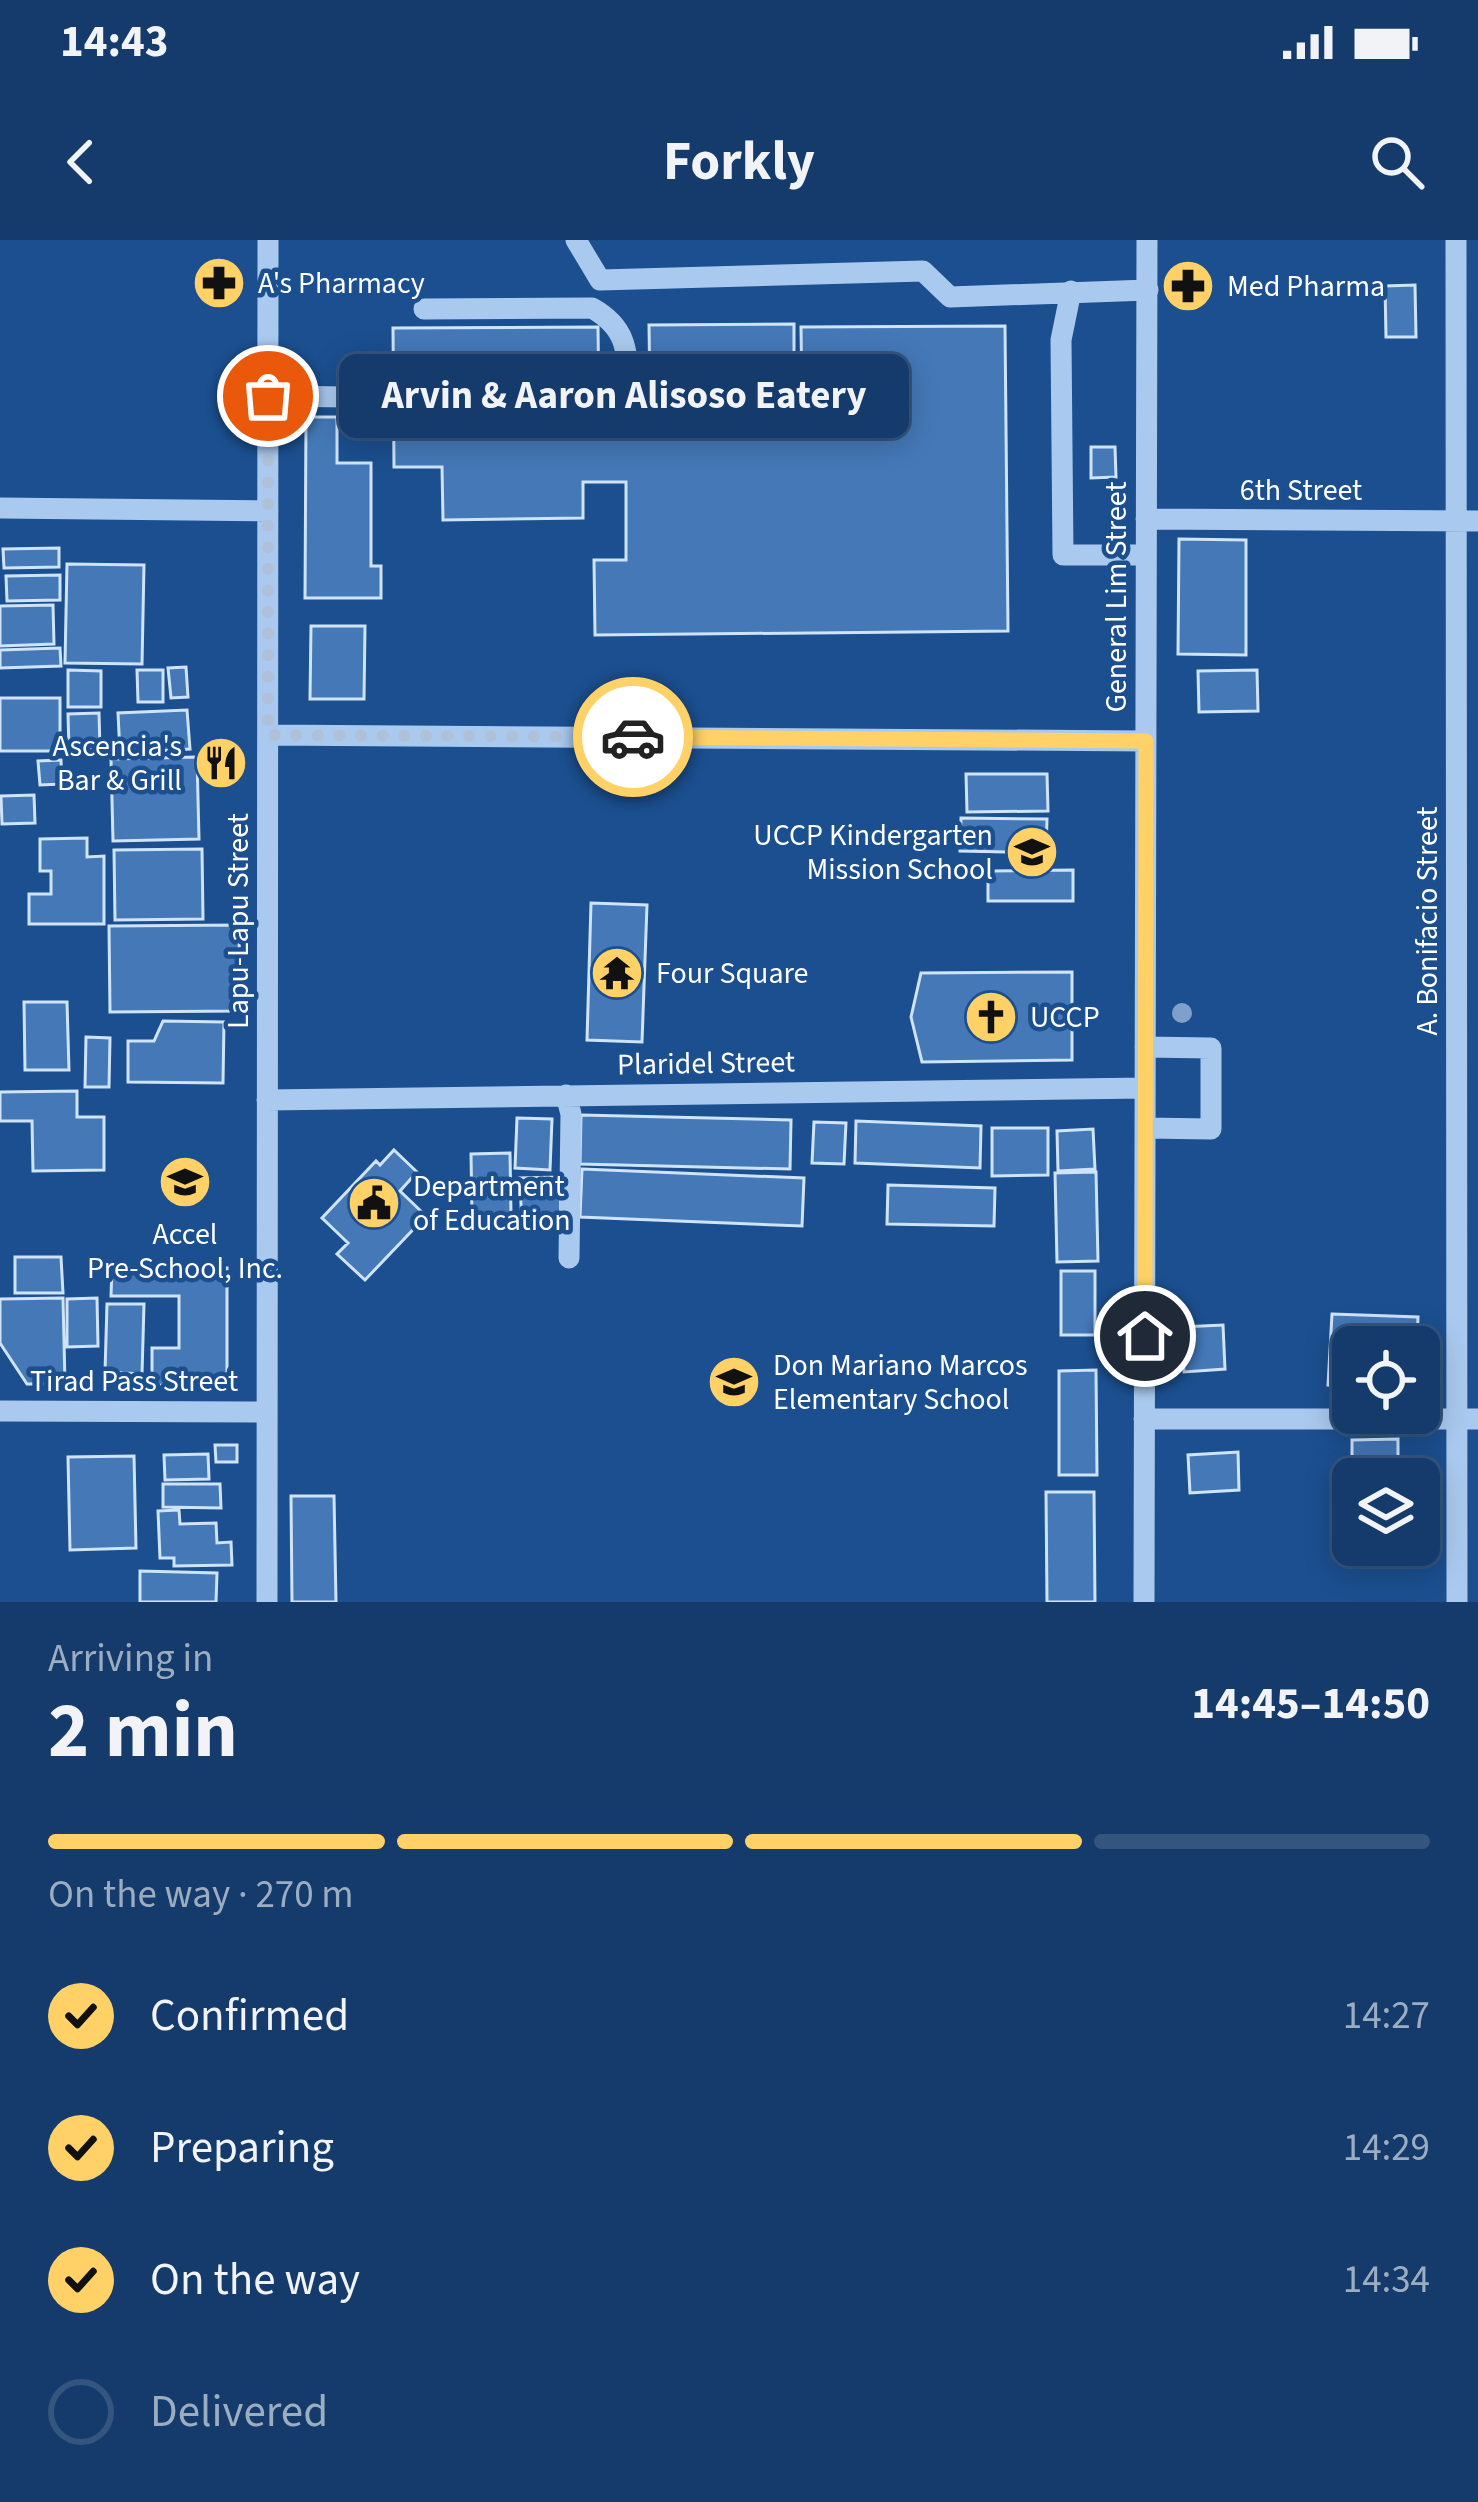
<!DOCTYPE html>
<html lang="en">
<head>
<meta charset="utf-8">
<style>
  :root { --surface:#143b6b; --page:#214673; --text:#f1f3f6; --muted:#9dadc1; --line:#33557e; --accent:#ffd166 }
  body { margin:0; font-family:"Source Sans 3",sans-serif; background:var(--page); color:var(--text); height:100vh; display:flex; flex-direction:column; font-size:45px; white-space:nowrap }
  * { box-sizing:border-box; margin:0 }
  p { font-size:39px; color:var(--muted) }
  .icon { flex:none; width:66px; height:66px; fill:none; stroke:currentColor; stroke-width:2; stroke-linecap:round; stroke-linejoin:round }
  .map { position:relative; height:1362px; overflow:hidden }
  .drawer { display:flex; flex-direction:column; background:var(--surface); flex:1 }
  .drawer>* { flex:none }
  .controls { position:absolute; left:1332px; top:1086px; display:grid; gap:24px }
  .controls a { display:grid; place-items:center; width:108px; height:108px; border-radius:18px; background:var(--surface); box-shadow:0 6px 30px #0003,0 0 0 3px var(--line); font-size:60px }
  .pin { position:absolute; display:grid; place-items:center; width:102px; height:102px; color:#fff; margin:-51px; border:6px solid #fff; border-radius:50%; box-shadow:0 3px 12px #0007 }
  .courier { position:absolute; display:grid; place-items:center; width:120px; height:120px; margin:-60px; border:9px solid #ffd166; border-radius:50%; background:#fff; color:#222; box-shadow:0 3px 15px #0007 }
  .bubble { position:absolute; height:84px; border-radius:18px; background:var(--surface); box-shadow:0 6px 30px #0003,0 0 0 3px var(--line); font-size:39px; font-weight:700; line-height:84px; text-align:center }
  .head em { font-style:normal; font-weight:700 }
  .head div { display:flex; flex-direction:column-reverse }
  .head { display:flex; align-items:center; justify-content:space-between; height:204px; padding:0 48px }
  h1 { font-size:78px; font-weight:700; line-height:90px }
  .bar { display:grid; grid-template-columns:repeat(4,1fr); gap:18px 12px; align-content:center; height:144px; padding:0 48px }
  .bar i { height:15px; border-radius:9px; background:var(--line) }
  .bar .current { background:var(--accent) }
  .bar p { grid-column:span 4 }
  ol { padding:0 48px; list-style:none }
  li { display:flex; align-items:center; gap:36px; height:132px }
  li p { margin-inline-start:auto }
  li .icon { padding:12px; border-radius:50%; background:var(--accent); color:#111; stroke-width:4 }
  li:last-child { color:var(--muted) }
  li i { width:66px; height:66px; border:6px solid var(--line); border-radius:50% }
  .status { display:flex; justify-content:space-between; align-items:center; height:84px; padding:0 60px; background:var(--surface); direction:ltr }
  .status svg { height:33px; fill:currentColor }
  header { display:flex; justify-content:space-between; align-items:center; height:156px; padding:0 48px; background:var(--surface); font-size:54px; font-weight:700 }
  .map>svg:first-child { display:block }
  .building { fill:#4478b7; stroke:#cfe3fa; stroke-width:3 }
  .lines { fill:none; stroke-linecap:round; stroke-linejoin:round }
  .minor { stroke:#a9c9ee; stroke-width:21 }
  .tree { fill:#7ea0ca }
  .done { stroke:#afc1d8; stroke-width:12; stroke-dasharray:0 21.6 }
  .route { stroke:#ffd166; stroke-width:15 }
  .labels { text-anchor:middle; stroke-width:9; stroke-linejoin:round; paint-order:stroke }
  .poi-label { font-size:30px; fill:#fff; stroke:#1b4f8f; text-anchor:start }
  .street-label { font-size:30px; fill:#fff; stroke:#1b4f8f }
</style>
</head>
<body>
<div class="status"><b>14:43</b><svg viewBox="0 0 49 12"><path d="M0 12V9h3v3zM5 12V6h3v6zM10 12V3h3v9zM15 12V0h3v12zM26 1h20v11H26zM47 4h2v5h-2z"/></svg></div>
<header><svg class="icon" aria-label="back" viewBox="0 0 24 24"><path d="M15 5l-7 7 7 7"/></svg>Forkly<svg class="icon" aria-label="search" viewBox="0 0 24 24"><circle cx="10" cy="10" r="6"/><path d="M15 15l6 6"/></svg></header>
<div class="map">
<svg width="1478" height="1362" viewBox="0 0 1478 1362">
  <rect width="100%" height="100%" fill="#1b4f8f"/>
  <path class="building" d="M1415,45L1416,97H1386L1385,46Z
    M794,84V150L650,152L649,85Z
    M1005,86L1008,391L595,395L594,320H626V242H583V278L443,280L442,227H394L393,88L598,87L599,172H622V194H644L643,159L802,158L801,87Z
    M306,177H337V223H371V326H381V358H305Z
    M1091,207H1115L1116,237L1091,238Z
    M1179,299L1246,300V415L1178,414Z
    M59,308V327L4,328L3,309Z
    M67,324L144,325L142,424L65,423Z
    M60,335V360L7,361L6,336Z
    M53,365L54,404L0,406V366Z
    M311,386H365L364,459H310Z
    M60,408L61,426L0,428V410Z
    M186,427L188,457L171,458L168,428Z
    M68,430L101,431V467H68Z
    M137,430H163V462H138Z
    M1257,430L1258,471L1199,472L1198,431Z
    M0,458H60V511H0Z
    M187,470L190,509L120,513L118,473Z
    M99,473L100,509L69,510L68,474Z
    M197,517L199,599L113,601L111,519Z
    M61,520L62,544L40,545L38,521Z
    M966,534H1047L1048,571L967,572Z
    M34,555L35,583L2,584L1,556Z
    M961,578L1047,579L1046,613L960,611Z
    M87,598V617L104,616V684H29V654H51V631H40V599Z
    M202,609L203,679L115,680L114,610Z
    M1073,630V661H988V631Z
    M591,663L647,665L642,802L587,800Z
    M239,685L240,771L110,772L109,686Z
    M1072,732V820L922,822L911,777L921,733Z
    M24,762H67L69,830H25Z
    M163,781L224,782L223,843L128,842V801H154Z
    M86,797L110,798L109,847H85Z
    M77,851V877H104V930L33,931L32,881H0V852Z
    M581,875L791,880L790,929L580,924Z
    M517,878L552,879L550,930L515,928Z
    M856,881L981,886L980,928L855,923Z
    M814,882L846,883L844,924L812,923Z
    M992,888H1048V935L992,936Z
    M1093,889L1095,929L1058,931L1057,891Z
    M394,910L417,932L400,951L426,976L365,1040L337,1014L348,1003L322,978L376,921L380,925Z
    M510,913L511,974L472,975L471,914Z
    M582,929L804,938L802,986L580,977Z
    M1096,932L1098,1021L1057,1022L1055,933Z
    M560,937L561,990L522,991L520,938Z
    M888,945L995,948L994,986L887,984Z
    M15,1017H61L63,1053H15Z
    M112,1028H227V1146L152,1145V1108H179V1056H111Z
    M1061,1031H1095V1095H1061Z
    M63,1058L65,1144H27L0,1103V1059Z
    M97,1058L98,1106L67,1107V1059Z
    M107,1064H144L142,1134L105,1132Z
    M1332,1074L1418,1077L1417,1107H1353V1146L1328,1145Z
    M1223,1085L1225,1129L1184,1132L1181,1087Z
    M1096,1130L1097,1235H1059V1131Z
    M1398,1199V1239H1353L1352,1255V1200Z
    M215,1205H237V1222H216Z
    M1238,1212L1239,1250L1190,1253L1188,1215Z
    M208,1214L209,1239L165,1240L164,1215Z
    M134,1216L136,1308L70,1310L68,1217Z
    M163,1244H220L221,1268L163,1267Z
    M1046,1252H1094L1095,1362H1047Z
    M291,1256H334L336,1362H292Z
    M179,1270L180,1284L216,1283L217,1303L231,1302L232,1325L174,1326V1318H160L158,1271Z
    M140,1331L217,1333L216,1362H140Z"/>
  <g class="lines">
    <path class="minor" d="M576,0L600,40
      M1456,0L1457,1362
      M600,40L923,31L950,57L1148,50
      M1071,51L1061,100L1063,315H1146
      M424,69L592,68C633,91 626,119 629,161
      M268,156L349,157
      M0,268L268,271
      M1146,279L1478,281
      M268,495L1146,501
      M1145,807L1211,808V889L1146,888
      M566,855L571,874L569,1018
      M267,860L1145,848
      M0,1171L267,1172
      M1144,1179H1478
      M267,1362L268,0
      M1144,1362L1147,0"/>
  </g>
  <circle class="tree" cx="1182" cy="773" r="10"/>
  <g class="lines">
    <path class="done" d="M268,156V495L633,497"/>
    <path class="route" d="M633,497L1146,501L1145,1096"/>
  </g>
  <defs>
    <g id="pharmacy-disc" transform="scale(2.7)"><circle r="9.5" fill="#ffd166" stroke="#1b4f8f"/><path d="M-2-6h4v4h4v4h-4v4h-4v-4h-4v-4h4Z" fill="#111"/></g>
    <g id="restaurant-disc" transform="scale(2.7)"><circle r="9.5" fill="#ffd166" stroke="#1b4f8f"/><path d="M-5-6h1v4h1v-4h1v4h1v-4h1v5L-1.5 .5V6h-2V.5L-5-1ZM5-6V6H3V1.5H1.5Q1.5-4 5-6Z" fill="#111"/></g>
    <g id="school-disc" transform="scale(2.7)"><circle r="9.5" fill="#ffd166" stroke="#1b4f8f"/><path d="M0-5L7-2L0 1L-7-2ZM-4 1L0 2.5L4 1V4Q0 6-4 4Z" fill="#111"/></g>
    <g id="temple-disc" transform="scale(2.7)"><circle r="9.5" fill="#ffd166" stroke="#1b4f8f"/><path d="M0-6L5-2H3V0L6.5 2.5H4V6H1.5V3h-3V6H-4V2.5H-6.5L-3 0V-2H-5Z" fill="#111"/></g>
    <g id="church-disc" transform="scale(2.7)"><circle r="9.5" fill="#ffd166" stroke="#1b4f8f"/><path d="M-1.2-6h2.4v3.5h3.3v2.4h-3.3V6h-2.4V-.1h-3.3v-2.4h3.3Z" fill="#111"/></g>
    <g id="civic-disc" transform="scale(2.7)"><circle r="9.5" fill="#ffd166" stroke="#1b4f8f"/><path d="M-.6-6.5H3V-4.5H.6V-3L4-1V1h2V6H-6V1h2V-1L-.6-3ZM-1.2 2.5V6h2.4V2.5Z" fill="#111"/></g>
  </defs>
  <g fill-rule="evenodd">
    <use href="#pharmacy-disc" x="219" y="43"/>
    <use href="#pharmacy-disc" x="1188" y="46"/>
    <use href="#restaurant-disc" x="221" y="523"/>
    <use href="#school-disc" x="1032" y="612"/>
    <use href="#temple-disc" x="617" y="733"/>
    <use href="#church-disc" x="991" y="777"/>
    <use href="#school-disc" x="185" y="942"/>
    <use href="#civic-disc" x="374" y="963"/>
    <use href="#school-disc" x="734" y="1142"/>
  </g>
  <g class="labels">
    <g class="poi-label">
      <text x="258" y="53">A's Pharmacy</text>
      <text x="1227" y="56">Med Pharma</text>
      <text x="182" y="516" text-anchor="end">Ascencia's<tspan x="182" dy="34">Bar &amp; Grill</tspan></text>
      <text x="993" y="605" text-anchor="end">UCCP Kindergarten<tspan x="993" dy="34">Mission School</tspan></text>
      <text x="656" y="743">Four Square</text>
      <text x="1030" y="787">UCCP</text>
      <text x="413" y="956">Department<tspan x="413" dy="34">of Education</tspan></text>
      <text x="185" y="1004" text-anchor="middle">Accel<tspan x="185" dy="34">Pre-School, Inc.</tspan></text>
      <text x="773" y="1135">Don Mariano Marcos<tspan x="773" dy="34">Elementary School</tspan></text>
    </g>
    <g class="street-label">
      <text x="1301" y="260">6th Street</text>
      <text transform="translate(1116 357) rotate(-90)" y="10">General Lim Street</text>
      <text transform="translate(238 681) rotate(-90)" y="10">Lapu-Lapu Street</text>
      <text transform="translate(1427 681) rotate(-90)" y="10">A. Bonifacio Street</text>
      <text transform="translate(706 823) rotate(-1)" y="10">Plaridel Street</text>
      <text x="134" y="1151">Tirad Pass Street</text>
    </g>
  </g>
</svg>
<div class="controls">
<a><svg class="icon" aria-label="locate" viewBox="0 0 24 24"><circle cx="12" cy="12" r="6"/><path d="M12 2v4M12 18v4M2 12h4M18 12h4"/></svg></a>
<a><svg class="icon" aria-label="layers" viewBox="0 0 24 24"><path d="M12 4l9 5-9 5-9-5zM3 14l9 5 9-5"/></svg></a>
</div>
<div class="pin" style="left:268px;top:156px;background:#ea580c"><svg class="icon" aria-label="bag" viewBox="0 0 24 24"><path d="M5 8h14l-1 12H6zM9 8a3 3 0 0 1 6 0"/></svg></div>
<div class="pin" style="left:1145px;top:1096px;background:#1f2937"><svg class="icon" aria-label="home" viewBox="0 0 24 24"><path d="M3 11l9-7 9 7M6 9v11h12V9"/></svg></div>
<div class="courier" style="left:633px;top:497px"><svg class="icon" aria-label="car" viewBox="0 0 24 24"><path d="M5 17H2v-5l4-1 3-4h7l3 4 3 1v5h-3M9 17h6M6 11h13"/><circle cx="7" cy="17" r="2"/><circle cx="17" cy="17" r="2"/></svg></div>
<div class="bubble" style="left:339px;top:114px;width:570px">Arvin &amp; Aaron Alisoso Eatery</div>
</div>
<section class="drawer">
<div class="head"><div><h1>2 min</h1><p>Arriving in</p></div><em>14:45–14:50</em></div>
<div class="bar"><i class="current"></i><i class="current"></i><i class="current"></i><i></i><p>On the way · 270 m</p></div>
<ol>
<li><svg class="icon" aria-label="check" viewBox="0 0 24 24"><path d="M5 12l5 5 9-10"/></svg>Confirmed<p>14:27</p></li>
<li><svg class="icon" aria-label="check" viewBox="0 0 24 24"><path d="M5 12l5 5 9-10"/></svg>Preparing<p>14:29</p></li>
<li><svg class="icon" aria-label="check" viewBox="0 0 24 24"><path d="M5 12l5 5 9-10"/></svg>On the way<p>14:34</p></li>
<li><i></i>Delivered</li>
</ol>
</section>
</body>
</html>
